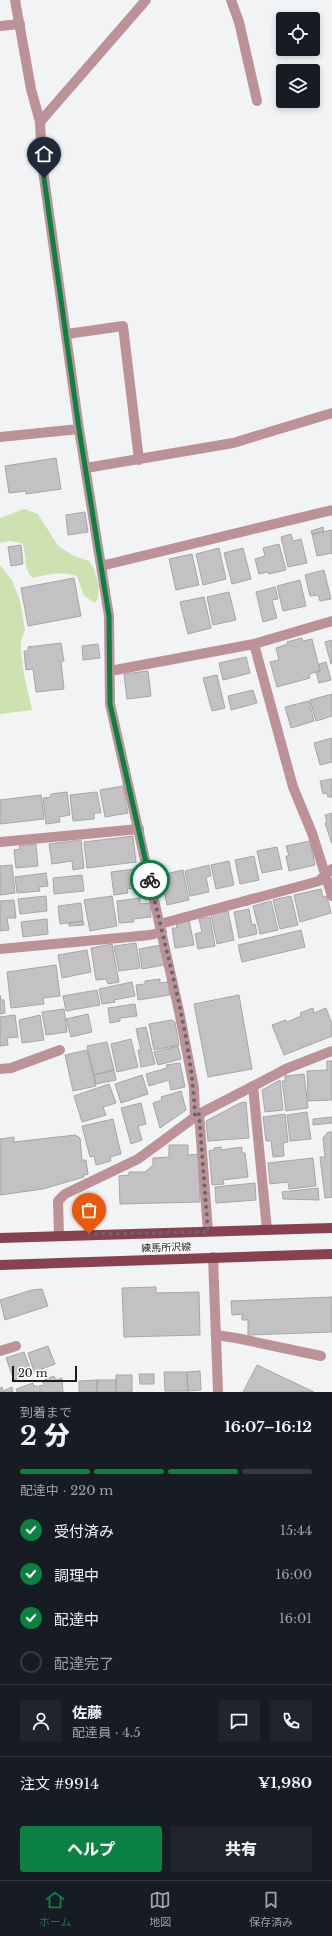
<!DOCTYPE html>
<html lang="ja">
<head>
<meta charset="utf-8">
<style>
  :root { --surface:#171b24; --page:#20242c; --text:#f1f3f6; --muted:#9ea1a6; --line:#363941; --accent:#0b8043 }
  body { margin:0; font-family:"Libre Baskerville","Noto Sans JP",serif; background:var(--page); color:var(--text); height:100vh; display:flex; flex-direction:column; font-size:15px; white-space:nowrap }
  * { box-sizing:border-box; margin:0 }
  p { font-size:13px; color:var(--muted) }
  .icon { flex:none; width:22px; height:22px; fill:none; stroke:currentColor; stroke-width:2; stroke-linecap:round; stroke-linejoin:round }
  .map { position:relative; height:1392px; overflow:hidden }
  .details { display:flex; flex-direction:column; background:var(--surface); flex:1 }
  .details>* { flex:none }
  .controls { position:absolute; left:276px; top:12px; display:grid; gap:8px }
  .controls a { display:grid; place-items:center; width:44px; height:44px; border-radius:4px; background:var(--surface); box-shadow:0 2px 6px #0003; font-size:20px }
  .scale { position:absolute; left:12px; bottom:10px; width:65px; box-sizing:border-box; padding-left:4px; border:2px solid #1a1b1c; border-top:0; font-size:11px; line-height:14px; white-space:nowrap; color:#1a1b1c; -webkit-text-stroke:3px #fff; paint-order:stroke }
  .pin { position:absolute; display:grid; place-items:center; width:34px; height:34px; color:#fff; margin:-41px -17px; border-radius:50% 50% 50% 0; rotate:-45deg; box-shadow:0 0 4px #0007 }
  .pin .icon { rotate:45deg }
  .courier { position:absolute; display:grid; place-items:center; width:40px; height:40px; margin:-20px; border:3px solid #0b8043; border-radius:50%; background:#fff; color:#222; box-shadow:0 1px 5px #0007 }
  .head em { font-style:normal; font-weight:800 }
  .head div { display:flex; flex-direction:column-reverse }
  .head { display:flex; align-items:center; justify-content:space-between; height:68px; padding:0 20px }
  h1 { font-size:26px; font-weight:800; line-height:30px }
  .bar { display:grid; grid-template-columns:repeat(4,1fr); gap:6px 4px; align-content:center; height:48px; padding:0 20px }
  .bar i { height:5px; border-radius:3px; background:var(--line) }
  .bar .selected { background:var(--accent) }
  .bar p { grid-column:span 4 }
  .line { display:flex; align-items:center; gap:10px; padding:0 20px; border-top:1px solid var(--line) }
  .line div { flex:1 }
  .round { display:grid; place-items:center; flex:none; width:42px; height:42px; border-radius:4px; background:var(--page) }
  ol { padding:0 20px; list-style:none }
  li { display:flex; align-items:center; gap:12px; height:44px }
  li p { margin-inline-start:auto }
  li .icon { padding:4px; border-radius:50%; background:var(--accent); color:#fff; stroke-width:4 }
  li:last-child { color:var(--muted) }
  li i { width:22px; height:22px; border:2px solid var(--line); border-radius:50% }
  .primary-button { display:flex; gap:8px; margin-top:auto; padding:8px 20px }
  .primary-button a { flex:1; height:46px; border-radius:4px; background:var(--accent); color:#fff; font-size:16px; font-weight:800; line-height:46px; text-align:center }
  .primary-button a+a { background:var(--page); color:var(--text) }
  .dock { display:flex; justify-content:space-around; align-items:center; height:56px; border-top:1px solid var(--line); background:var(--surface); font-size:11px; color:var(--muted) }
  .dock a { display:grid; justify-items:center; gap:2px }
  .dock .selected { color:var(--accent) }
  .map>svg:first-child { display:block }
  .green { fill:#cde1b1 }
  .building { fill:#c3c1c4; stroke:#a7a5a7 }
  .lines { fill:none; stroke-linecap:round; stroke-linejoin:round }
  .lane { stroke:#bc9298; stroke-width:10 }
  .street { stroke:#bc9298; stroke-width:10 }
  .primary { stroke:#874150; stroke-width:10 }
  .done { stroke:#656768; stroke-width:4; stroke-dasharray:0 7.2 }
  .route { stroke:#0b8043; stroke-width:5 }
  .labels { text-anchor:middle; stroke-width:3.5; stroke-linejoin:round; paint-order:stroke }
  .street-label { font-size:10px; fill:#1a1b1c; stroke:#fff }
</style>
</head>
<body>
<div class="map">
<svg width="332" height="1392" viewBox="0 0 332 1392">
  <rect width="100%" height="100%" fill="#f1f3f5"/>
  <path class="green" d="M24,509L38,514L58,546L74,556L89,561L94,568L99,587L98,599L95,603L84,596L77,576C63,571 47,574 33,578C23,571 27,553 22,543L10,541L0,543V518Z
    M0,565L12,580L20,601L25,630L21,640V650L24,675L32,710L0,714Z"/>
  <path class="building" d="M56,458L61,489L26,494V491L9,493L5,466Z
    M85,512L88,532L68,535L66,515Z
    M323,527L324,532L312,534L311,531Z
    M332,530V553L317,556L312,534Z
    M291,534L293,541L301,539L307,563L288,567L281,537Z
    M279,544L286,570L269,574L268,572L259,574L255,559L265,556L263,548Z
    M21,545L23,564L11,566L8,547Z
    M219,548L226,579L203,585L196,554Z
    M243,548L251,579L232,584L224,553Z
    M192,554L199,585L176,590L169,559Z
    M324,570L331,599L320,601L318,595L310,596L305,575Z
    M74,578L81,616L28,626L21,588Z
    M300,580L306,606L283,611L277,586Z
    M275,587L278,599L272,600L277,618L263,622L256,592Z
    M229,592L236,620L213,625L207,597Z
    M204,597L211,628L188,634L180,602Z
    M302,638L303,641L312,639L320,671L309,674L310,678L277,687L270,662L279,660L276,648L288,644L287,642Z
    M332,640V663L331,664L325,642Z
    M61,643L64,661H61L64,689L36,692L33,669L26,670L24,651H28V647Z
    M98,644L100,658L83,660L82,646Z
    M246,657L250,673L223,680L219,663Z
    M326,662L331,680L319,683L316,672L320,671L319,664Z
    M148,671L151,696L127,699L124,674Z
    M217,675L225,708L212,711L203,678Z
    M253,690L257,703L231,710L228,696Z
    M332,694V716L316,721L310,700Z
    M309,701L314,721L291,728L285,707Z
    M332,738V762L320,765L314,743Z
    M332,779V797H328L327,793L323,794L320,781Z
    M123,786L128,813L105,817L100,790Z
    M67,792L70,815L59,817L60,822L46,824L43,798L51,797V794Z
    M97,792L101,813H94V819L73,821L70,795Z
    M41,795L44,819L0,824V800Z
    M332,813V844L325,823L327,822L325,815Z
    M133,836L136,862L87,868L84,842Z
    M81,840L84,868L73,870L72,861L52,864L49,844Z
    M310,841L315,865L289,871L286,856H289L286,846Z
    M36,844L38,866L16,868L14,850L20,849L19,846Z
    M277,847L282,869L262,873L257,851Z
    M254,856L259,880L240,884L235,860Z
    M229,861L234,885L216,889L211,865Z
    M12,865L15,893L0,895V866Z
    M209,865L211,876L206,877L209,892L190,896L185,871Z
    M142,868L144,887L127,889L128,893L114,895L111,872Z
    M183,870L189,900L167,905L161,875Z
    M46,873L48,886L39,887L40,891L17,893L15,877Z
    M82,875L84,891L54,894L53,878Z
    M321,889L323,897L327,896L331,913L300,922L294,895Z
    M46,896L47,911L20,914L18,899Z
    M112,896L117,926L90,931L84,900Z
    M291,896L298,925L280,929L273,900Z
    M140,898V904L150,903L151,917L133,919L134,922L119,923L117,901Z
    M14,900L16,918H7L9,930L0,931V901Z
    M271,901L278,930L260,934L253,906Z
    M81,903L83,921L60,924L58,906Z
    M249,909L252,925L255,924L257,934L239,938L234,912Z
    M228,911L234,940L217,944L211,914Z
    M210,917L215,946L198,949L195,934L202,932L199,919Z
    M47,919L48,934L23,937L21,922Z
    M189,920L194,945L175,948L172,928H177L176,923Z
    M83,921L84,925L69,926V923Z
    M301,930L305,947L242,962L238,945Z
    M136,943L140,968L119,971L114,946Z
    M112,944L119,982L108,984L106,979L96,980L91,948Z
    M161,945L164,965L142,969L139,949Z
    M87,950L91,972L62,978L58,955Z
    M56,965L60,996L43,998L44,1004L11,1008L7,972Z
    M160,979V983L168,982L170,995L138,1000L136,985L145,984V981Z
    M132,982L135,996L114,1000L115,1002L102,1004L99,989Z
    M97,990L100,1005L66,1011L63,996Z
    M0,995L1,1000H4L5,1013L0,1014Z
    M239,995L252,1069L208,1077L194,1004Z
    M135,1004L137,1016L120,1018V1021L110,1023L108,1008Z
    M313,1008L314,1013L326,1008L332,1024V1036L284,1055L272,1025L286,1020L287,1022L301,1016L300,1013Z
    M64,1009L67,1032L46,1035L42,1012Z
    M88,1014L92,1032L71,1037L66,1019Z
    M15,1015L18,1037L7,1038L8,1045L0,1046V1017Z
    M40,1015L44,1040L22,1043L19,1020Z
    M172,1020L175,1022L179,1045L154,1050L149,1024Z
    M146,1027L155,1064L141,1067L138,1050H141L136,1029Z
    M131,1039L138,1067L117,1072L111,1044Z
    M107,1042L114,1070L94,1075L87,1046Z
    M178,1046L181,1059L158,1065L154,1052Z
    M87,1050L96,1086L73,1091L65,1055Z
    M327,1061H332V1100L308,1101L307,1071L327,1070Z
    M180,1063L185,1087L171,1090L169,1080L149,1086L146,1074L167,1068L166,1065Z
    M114,1070L116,1080L96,1084L94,1075Z
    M304,1074L308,1108L286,1111L282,1081H285V1076Z
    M142,1075L148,1094L121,1103L115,1084Z
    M280,1080L283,1110L265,1112L262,1090Z
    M109,1084L116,1103L103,1107L106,1115L82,1122L74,1096Z
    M181,1091L186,1110L160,1128L153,1103L162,1100L161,1097Z
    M246,1102L249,1138L208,1141L206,1121L240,1103Z
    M141,1103L146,1124L138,1126L142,1140L131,1144L121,1108Z
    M307,1112L311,1139L290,1141L287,1115Z
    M285,1114L288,1142L283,1143L284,1156L273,1157L271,1141H266L263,1117Z
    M332,1117V1123L313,1125V1119Z
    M113,1119L121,1154L110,1157L111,1161L96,1165L94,1156L90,1157L82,1126Z
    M328,1132H332V1197L325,1198L320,1157H325L323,1138Z
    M75,1135L80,1138L82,1160H86L88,1174L84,1175V1177L43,1189L0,1195V1139L14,1137V1142Z
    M169,1145H188V1155L198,1154L200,1202L120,1204L119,1176L129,1175V1172H145L153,1165V1158L169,1157Z
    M221,1147V1150L242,1147V1153H245L248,1177L223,1180L224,1184L212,1185L209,1151L214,1150V1148Z
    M313,1158L316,1186L289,1189L288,1182L270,1184L268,1163Z
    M255,1183L256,1200L216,1203L215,1187Z
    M318,1188L319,1200L283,1199L282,1192Z
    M156,1287V1293L199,1292L200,1335L124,1337L122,1288Z
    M42,1289L48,1306L5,1320L0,1300L32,1290Z
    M332,1297V1332L248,1335V1320H242V1314L232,1315L231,1301Z
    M48,1346L55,1364L34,1372L28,1353Z
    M24,1352L32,1373L14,1380L6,1358Z
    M257,1365L314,1392H243Z
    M200,1371L201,1390L188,1391L187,1372Z
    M164,1372H187L188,1391H165Z
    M139,1374H154V1384H140Z
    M116,1375H132V1392H116Z
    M54,1376L56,1380L62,1378L63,1392H41L39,1386L44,1385L42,1381Z
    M97,1380H116V1392H97Z
    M97,1380V1392H79V1381Z
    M33,1383L34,1386H37L40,1392H17L16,1389Z
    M2,1387L3,1391L12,1387L13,1392H0V1388Z"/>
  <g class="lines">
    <path class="lane" d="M231,0L239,22L257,101
      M0,26L20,24
      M40,122L146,0
      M67,334L123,326L139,460
      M86,468L233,443L332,413
      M0,842L139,829
      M253,1086L267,1230
      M199,1114L208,1231
      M216,1335L236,1338L321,1356
      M0,1351L16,1346"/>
    <path class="street" d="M15,0L31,89L40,122L42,163L79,429L109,616L110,704L179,1011L194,1088L195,1117
      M0,437L79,429
      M101,566L332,510
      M254,644L293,787L312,833L332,896
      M110,671L254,644L332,621
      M160,924L319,881L332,869
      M0,949L150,935L162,932
      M0,1069L11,1068L60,1050
      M59,1235L58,1201L65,1194L138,1159L199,1114L288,1068L332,1051
      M213,1257L218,1392"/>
    <path class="primary" d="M0,1238L332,1228
      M0,1265L332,1254"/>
  </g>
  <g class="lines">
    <path class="done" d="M89,1234L208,1232L199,1114L195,1117C192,1037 167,958 150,880"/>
    <path class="route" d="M44,178L79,429L109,616L110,704L150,880"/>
  </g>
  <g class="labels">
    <g class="street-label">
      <text transform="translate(166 1247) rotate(-2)" y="4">練馬所沢線</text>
    </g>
  </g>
</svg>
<div class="controls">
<a><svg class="icon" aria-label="locate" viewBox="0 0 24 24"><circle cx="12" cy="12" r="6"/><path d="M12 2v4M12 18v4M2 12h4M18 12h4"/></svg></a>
<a><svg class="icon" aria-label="layers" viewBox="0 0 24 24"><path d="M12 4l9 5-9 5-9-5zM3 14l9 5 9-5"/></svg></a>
</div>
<div class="scale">20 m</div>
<div class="pin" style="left:89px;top:1234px;background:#ea580c"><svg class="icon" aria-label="bag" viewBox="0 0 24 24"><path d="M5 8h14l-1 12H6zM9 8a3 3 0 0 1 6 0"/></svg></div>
<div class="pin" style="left:44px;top:178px;background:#1f2937"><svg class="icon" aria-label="home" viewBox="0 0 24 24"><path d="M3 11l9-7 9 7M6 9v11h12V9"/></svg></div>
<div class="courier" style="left:150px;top:880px"><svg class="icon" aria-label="bike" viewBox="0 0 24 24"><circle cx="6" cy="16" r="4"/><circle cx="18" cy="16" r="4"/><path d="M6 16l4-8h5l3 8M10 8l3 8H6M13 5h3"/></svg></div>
</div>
<section class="details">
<div class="head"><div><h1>2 分</h1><p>到着まで</p></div><em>16:07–16:12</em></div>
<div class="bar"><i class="selected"></i><i class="selected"></i><i class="selected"></i><i></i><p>配達中 · 220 m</p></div>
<ol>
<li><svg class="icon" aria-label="check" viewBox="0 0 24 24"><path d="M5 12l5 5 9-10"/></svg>受付済み<p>15:44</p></li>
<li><svg class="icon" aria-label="check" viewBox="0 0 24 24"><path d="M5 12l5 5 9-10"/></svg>調理中<p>16:00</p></li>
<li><svg class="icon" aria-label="check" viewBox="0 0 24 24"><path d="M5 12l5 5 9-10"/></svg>配達中<p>16:01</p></li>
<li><i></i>配達完了</li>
</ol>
<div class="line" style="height:72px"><a class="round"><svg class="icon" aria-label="person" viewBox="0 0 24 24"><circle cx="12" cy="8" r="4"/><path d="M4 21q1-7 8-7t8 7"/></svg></a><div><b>佐藤</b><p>配達員 · 4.5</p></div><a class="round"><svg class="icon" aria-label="chat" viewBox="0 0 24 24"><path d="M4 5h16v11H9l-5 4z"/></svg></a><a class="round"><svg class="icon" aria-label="phone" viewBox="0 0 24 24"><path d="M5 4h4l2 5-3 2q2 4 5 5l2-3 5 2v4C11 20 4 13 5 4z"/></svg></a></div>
<div class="line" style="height:52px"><div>注文 #9914</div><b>¥1,980</b></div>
<div class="primary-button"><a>ヘルプ</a><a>共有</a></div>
</section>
<nav class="dock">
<a class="selected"><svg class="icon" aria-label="home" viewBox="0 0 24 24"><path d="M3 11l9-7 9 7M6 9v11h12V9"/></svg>ホーム</a>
<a><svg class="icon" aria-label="map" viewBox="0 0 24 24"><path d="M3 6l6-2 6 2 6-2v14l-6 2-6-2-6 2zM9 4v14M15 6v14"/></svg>地図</a>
<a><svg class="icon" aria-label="saved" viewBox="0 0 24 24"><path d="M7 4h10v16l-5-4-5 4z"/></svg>保存済み</a>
</nav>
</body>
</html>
